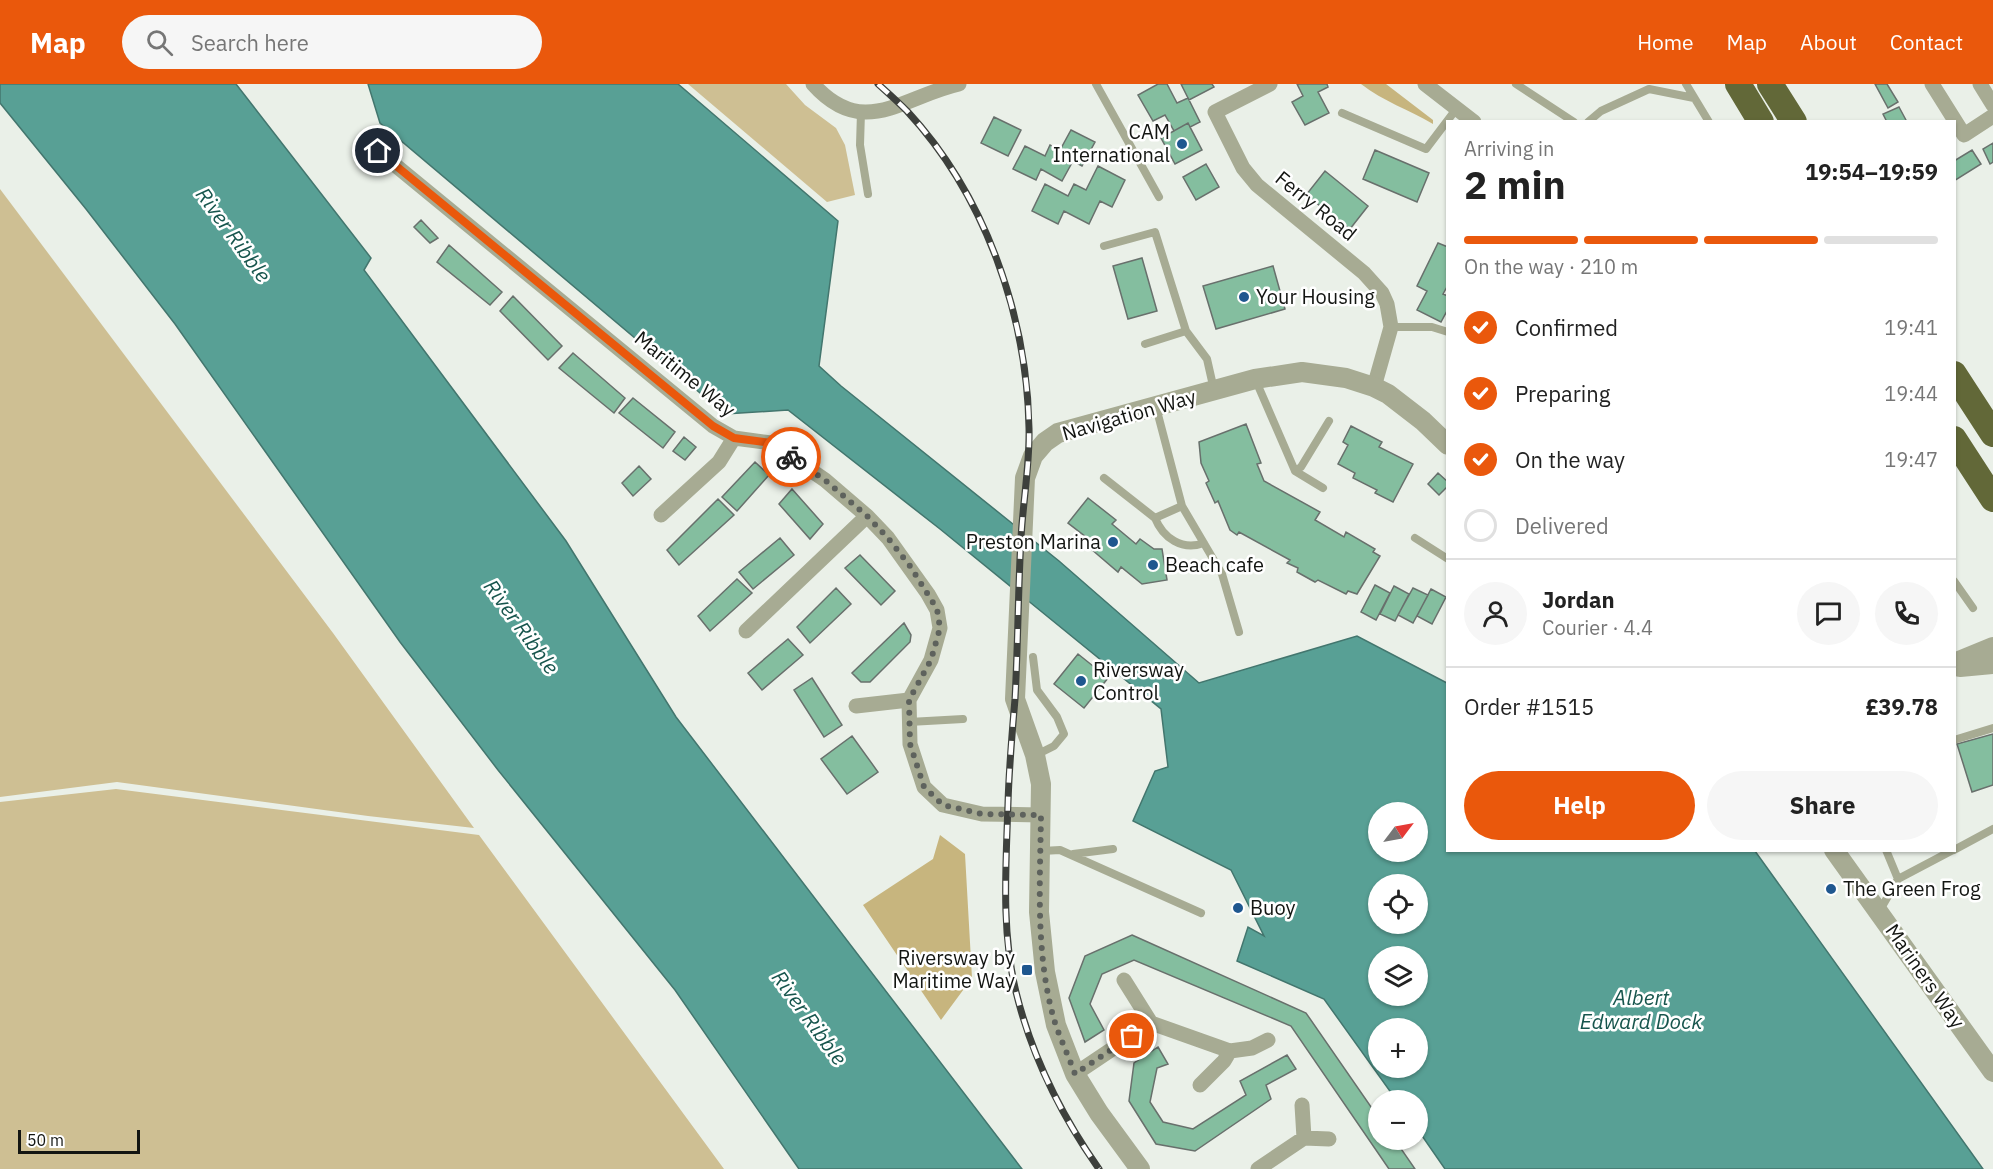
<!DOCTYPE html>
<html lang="en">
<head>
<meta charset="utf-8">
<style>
  :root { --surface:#fff; --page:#f6f6f6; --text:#222; --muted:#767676; --line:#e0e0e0; --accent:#ea580c }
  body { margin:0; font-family:"IBM Plex Sans",sans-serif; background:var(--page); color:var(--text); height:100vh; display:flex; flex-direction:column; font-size:22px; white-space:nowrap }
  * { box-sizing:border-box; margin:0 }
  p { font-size:20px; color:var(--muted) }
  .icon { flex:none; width:33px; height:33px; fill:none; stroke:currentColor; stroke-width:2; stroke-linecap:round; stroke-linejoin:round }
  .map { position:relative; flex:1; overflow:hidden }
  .panel { position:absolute; left:1446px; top:36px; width:510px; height:732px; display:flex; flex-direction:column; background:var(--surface); border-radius:0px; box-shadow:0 2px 4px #0004 }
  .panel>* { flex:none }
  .needle { width:39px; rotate:58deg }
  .buttons { position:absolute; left:1368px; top:718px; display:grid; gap:12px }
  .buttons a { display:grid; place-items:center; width:60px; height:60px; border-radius:50%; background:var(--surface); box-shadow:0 2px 4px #0004; font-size:30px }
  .scale { position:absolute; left:18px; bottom:15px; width:122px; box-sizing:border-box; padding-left:6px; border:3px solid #131512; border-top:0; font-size:16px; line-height:21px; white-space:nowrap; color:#131512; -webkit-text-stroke:4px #fff; paint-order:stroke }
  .pin { position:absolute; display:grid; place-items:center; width:51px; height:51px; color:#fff; margin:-26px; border:3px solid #fff; border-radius:50%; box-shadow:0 2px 6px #0007 }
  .courier { position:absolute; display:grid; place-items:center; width:60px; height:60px; margin:-30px; border:4px solid #ea580c; border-radius:50%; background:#fff; color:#222; box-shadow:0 2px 8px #0007 }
  .summary em { font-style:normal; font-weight:800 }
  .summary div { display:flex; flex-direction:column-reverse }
  .summary { display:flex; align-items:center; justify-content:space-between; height:102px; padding:0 18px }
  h1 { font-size:39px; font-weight:800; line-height:45px }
  .bar { display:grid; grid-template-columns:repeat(4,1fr); gap:9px 6px; align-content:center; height:72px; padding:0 18px }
  .bar i { height:8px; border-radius:4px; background:var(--line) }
  .bar .on { background:var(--accent) }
  .bar p { grid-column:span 4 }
  .line { display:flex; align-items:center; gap:15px; padding:0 18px; border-top:2px solid var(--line) }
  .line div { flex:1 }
  .round { display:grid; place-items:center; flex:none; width:63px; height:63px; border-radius:32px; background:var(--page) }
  ol { padding:0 18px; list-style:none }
  li { display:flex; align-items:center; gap:18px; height:66px }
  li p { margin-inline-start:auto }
  li .icon { padding:6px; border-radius:50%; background:var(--accent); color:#fff; stroke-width:4 }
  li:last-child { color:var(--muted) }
  li i { width:33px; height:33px; border:3px solid var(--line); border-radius:50% }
  .button { display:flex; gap:12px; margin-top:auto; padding:12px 18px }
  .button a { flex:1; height:69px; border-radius:36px; background:var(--accent); color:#fff; font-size:24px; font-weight:800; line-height:69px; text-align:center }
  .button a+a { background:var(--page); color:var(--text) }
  header { display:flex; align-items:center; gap:36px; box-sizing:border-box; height:84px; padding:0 30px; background:var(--accent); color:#fff }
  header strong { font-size:28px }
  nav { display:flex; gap:33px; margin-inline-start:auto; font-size:21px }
  .search { width:420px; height:54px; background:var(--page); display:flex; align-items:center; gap:15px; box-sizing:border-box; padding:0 21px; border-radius:33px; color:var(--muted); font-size:22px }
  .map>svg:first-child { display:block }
  .green { fill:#cebf93 }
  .forest { fill:#c7b57e }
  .water { fill:#58a095; stroke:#43766e; stroke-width:1.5; fill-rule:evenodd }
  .building { fill:#84be9f; stroke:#68706c; stroke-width:1.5 }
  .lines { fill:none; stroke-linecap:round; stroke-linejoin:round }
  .service { stroke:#a7ab93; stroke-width:8 }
  .minor { stroke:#a7ab93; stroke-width:15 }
  .tertiary { stroke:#a7ab93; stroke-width:20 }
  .trunk { stroke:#626838; stroke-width:26 }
  .rail-casing { stroke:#3d403c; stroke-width:7 }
  .rail { stroke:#fff; stroke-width:4.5; stroke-dasharray:14; stroke-linecap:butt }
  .done { stroke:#5e625d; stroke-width:6; stroke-dasharray:0 10.8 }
  .route { stroke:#ea580c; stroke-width:8 }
  .poi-dot { fill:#1f578f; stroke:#fff; stroke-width:2 }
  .labels { text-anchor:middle; stroke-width:5; stroke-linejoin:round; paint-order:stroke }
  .poi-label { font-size:20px; fill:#131512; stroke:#fff; text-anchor:start }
  .street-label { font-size:20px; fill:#131512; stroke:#fff }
  .water-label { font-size:21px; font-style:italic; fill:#17554d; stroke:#fff }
</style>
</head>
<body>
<header>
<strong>Map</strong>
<div class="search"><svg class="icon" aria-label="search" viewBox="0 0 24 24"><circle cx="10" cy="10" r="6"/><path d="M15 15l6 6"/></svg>Search here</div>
<nav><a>Home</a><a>Map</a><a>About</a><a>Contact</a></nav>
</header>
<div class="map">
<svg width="1993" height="1085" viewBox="0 0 1993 1085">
  <rect width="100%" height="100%" fill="#eaf0e8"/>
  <path class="green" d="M688,0H786L805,21L836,44L845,61L855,111L827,118Z
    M0,105L333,549L474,744L368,732L117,698L0,713Z
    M116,705L479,751L724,1085H0V718Z"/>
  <path class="forest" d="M1361,0H1386L1433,36V40C1408,25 1384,18 1361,0Z
    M940,751L965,770L972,894L941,936L863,821L933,775Z"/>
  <path class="water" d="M0,0H236L371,174L364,186L566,457L676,633L1022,1085H799L675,906L498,686L400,558L175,240L86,125L0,19Z
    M368,0H678L838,137L819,282L841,302L1059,477L1199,599L1357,552L1447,599L1448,766L1755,767L1983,1085H1445L1418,1046V1017H1397L1324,915L1237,877L1248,843L1264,852L1231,786L1133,737L1155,687L1168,683L1161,625L940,445L788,326L725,330L380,39ZM1378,729H1418V768H1378ZM1378,801H1418V840H1378ZM1378,873H1418V912H1378ZM1378,945H1418V984H1378Z"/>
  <path class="building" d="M1158,0H1167L1177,19L1188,14L1200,38L1190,43L1202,66L1175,80L1161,54L1174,47L1165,31L1153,37L1138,11Z
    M1181,0H1212L1214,3L1189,16Z
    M1297,0H1327L1328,3L1318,8L1329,29L1305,41L1292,18L1303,12Z
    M1875,0H1887L1898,18L1888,24Z
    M1899,23L1907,38H1887L1883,30Z
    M994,33L1021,46L1008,72L981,59Z
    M1188,39L1202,66L1175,80L1161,54Z
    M1071,46L1095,58L1082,82L1073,77L1062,97L1041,85L1036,96L1013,85L1025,62L1045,72L1050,61L1060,66Z
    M1993,59V78L1990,80L1983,65Z
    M1375,66L1429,89L1417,118L1363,95Z
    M1972,66L1981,80L1954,97V77Z
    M1206,80L1219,103L1196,116L1183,93Z
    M1098,82L1125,96L1112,123L1100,117L1089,140L1064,127L1058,140L1032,127L1045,100L1068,112L1074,100L1086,106Z
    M1325,87L1368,122L1350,145L1306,111Z
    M421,136L438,154L430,159L414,143Z
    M1438,159L1448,163V201L1443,210L1448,212V225L1441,238L1417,226L1427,207L1417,202Z
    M449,161L502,208L490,221L437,178Z
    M1142,174L1157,227L1128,235L1113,182Z
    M1273,182L1285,225L1216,245L1203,202Z
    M513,212L562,262L548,276L500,227Z
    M573,269L625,314L614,329L559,284Z
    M633,314L675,348L663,364L619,329Z
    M1246,340L1261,379L1257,380L1264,397L1320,428L1315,436L1344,453L1346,448L1375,465L1373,468L1380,472L1357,510L1348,507L1346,510L1318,496L1315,498L1297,488L1298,484L1287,479L1290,476L1239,448L1237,451L1230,446L1218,417L1215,419L1206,399L1209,397L1201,379L1199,358Z
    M1351,342L1382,358L1379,363L1413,380L1393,418L1375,409L1377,406L1353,394L1355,389L1338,380L1348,361L1343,358Z
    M684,353L696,363L685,376L673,367Z
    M755,378L769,391L737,427L722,413Z
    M639,382L651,395L633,412L622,399Z
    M1438,389L1448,398V402L1439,411L1428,400Z
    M792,405L823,440L810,455L779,420Z
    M1088,414L1116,436L1112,440L1136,460L1140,455L1154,465H1162L1167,496L1142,500L1121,483L1118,488L1091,465L1095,460L1068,439Z
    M718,415L734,431L679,481L667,466Z
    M780,454L794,471L753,505L739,488Z
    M860,471L895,507L881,521L845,484Z
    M737,495L752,509L710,547L698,532Z
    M1375,501L1390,509L1376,536L1361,528Z
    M1394,502L1409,510L1395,537L1380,530Z
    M836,504L851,520L810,559L797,543Z
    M1413,504L1428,511L1413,539L1398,531Z
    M1431,505L1446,513L1432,540L1417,532Z
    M904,539L911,551L910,558L870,598H861L852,589Z
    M788,555L803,571L762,606L748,589Z
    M1078,570L1108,594L1084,624L1054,600Z
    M812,594L842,641L824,653L794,606Z
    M1993,650V701L1972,708L1957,660Z
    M852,652L878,688L847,710L821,675Z
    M1132,851L1306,929L1378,1033V1056H1395L1415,1085H1389L1291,942L1134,876L1102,890L1090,920L1104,946L1085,958L1069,914L1085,872Z
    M1158,963L1168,980L1157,984L1150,1018L1163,1038L1193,1045L1246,1011L1240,997L1287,971L1296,985L1266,1001L1271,1015L1195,1067L1156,1060L1129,1017L1134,979Z"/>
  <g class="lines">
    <path class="service" d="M1096,0L1159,113
      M1516,0L1574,38
      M1686,0L1709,38
      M861,28L860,61L868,110
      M1342,29L1426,65L1457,24
      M1588,38L1601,27L1649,5L1694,14
      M1104,162L1155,148L1186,247L1207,275L1214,306
      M1391,243H1432L1448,248
      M1145,260L1186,247
      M1256,297L1295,387L1323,404
      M1156,323L1182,422L1222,490L1239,548
      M1295,387L1301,383L1329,337
      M1104,394L1155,434L1182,422
      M1155,434C1163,454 1182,467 1204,459
      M1415,454L1448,475
      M1954,497L1973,524
      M1033,573L1037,606L1057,633L1064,650L1054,662L1036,671
      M909,638L963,635
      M1954,656L1993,644
      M1954,766L1993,745
      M1042,767L1060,766L1201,829
      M1073,770L1113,765
      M1898,795L1953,766
      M1880,826L1898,795L1886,766"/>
    <path class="minor" d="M813,0C863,56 902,13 959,0
      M1270,0L1215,28L1243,84L1257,101L1364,189L1382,209L1387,220L1391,243L1374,303
      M1425,0L1474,38
      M1932,0L1964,51L1993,32
      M1980,0L1993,21
      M378,67L713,342L734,354L771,359L825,396L867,432L888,454L928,510L937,526L940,544L931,576L909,616L910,660L924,703L943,721L982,730L1041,731
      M661,431L719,378L734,354
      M746,547L867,432
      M856,622L909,616
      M1124,896L1151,939
      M1075,990L1151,939L1230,967
      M1200,1001L1224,977L1230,967L1252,964L1268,956
      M1302,1021L1304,1054
      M1258,1085L1304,1054L1329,1055"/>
    <path class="tertiary" d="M1954,579L1993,563
      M1960,583L1993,580
      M1834,766L1993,988
      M1140,1085L1099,1029L1075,990L1056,941L1045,888L1039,828L1041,700L1035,671L1015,615L1025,394L1033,372L1045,358L1058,349L1255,295L1302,288L1346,294L1374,303L1388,310L1423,337L1448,361"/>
    <path class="trunk" d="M1738,0L1761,38
      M1770,0L1794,38
      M1954,290L1993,350
      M1954,355L1993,415"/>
    <g class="rail-casing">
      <path id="rail" d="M878,0C888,9 898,18 907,27C985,111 1027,231 1029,344C1030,380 1023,417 1021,454C1018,507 1018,561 1015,615C1012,650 1009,684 1008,719C1006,783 1001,846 1016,908C1032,973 1061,1031 1099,1085"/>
    </g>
    <use href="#rail" class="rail"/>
  </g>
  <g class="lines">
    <path class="done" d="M791,373L825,396L867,432L888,454L910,482L937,525L940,544L931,576L909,616L910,660L924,703L943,721L982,730L1041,731C1040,801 1035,875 1056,942C1062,958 1069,974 1075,990L1132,952"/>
    <path class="route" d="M378,67L713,342L734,354L771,359L791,373"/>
  </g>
  <g class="poi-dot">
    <circle cx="1182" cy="60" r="6"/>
    <circle cx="1244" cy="213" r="6"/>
    <circle cx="1113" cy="458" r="6"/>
    <circle cx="1153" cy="481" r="6"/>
    <circle cx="1081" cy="597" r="6"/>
    <circle cx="1831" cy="805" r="6"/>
    <circle cx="1238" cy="824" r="6"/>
    <rect x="1021" y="880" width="12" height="12" rx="3"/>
  </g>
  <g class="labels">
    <g class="poi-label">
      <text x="1170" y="55" text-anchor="end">CAM<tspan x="1170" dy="23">International</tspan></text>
      <text x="1256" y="220">Your Housing</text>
      <text x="1101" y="465" text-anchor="end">Preston Marina</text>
      <text x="1165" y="488">Beach cafe</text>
      <text x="1093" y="593">Riversway<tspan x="1093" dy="23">Control</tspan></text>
      <text x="1843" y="812">The Green Frog</text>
      <text x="1250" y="831">Buoy</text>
      <text x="1015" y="881" text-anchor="end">Riversway by<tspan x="1015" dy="23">Maritime Way</tspan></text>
    </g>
    <g class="street-label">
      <text transform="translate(1316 122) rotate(39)" y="7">Ferry Road</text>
      <text transform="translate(685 290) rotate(39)" y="7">Maritime Way</text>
      <text transform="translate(1129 331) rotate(-16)" y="7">Navigation Way</text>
      <text transform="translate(1925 892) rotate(55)" y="7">Mariners Way</text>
    </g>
    <g class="water-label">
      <text transform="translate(233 151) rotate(54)" y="7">River Ribble</text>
      <text transform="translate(521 543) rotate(54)" y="7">River Ribble</text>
      <text x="1641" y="921">Albert<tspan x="1641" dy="24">Edward Dock</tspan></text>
      <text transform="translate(809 934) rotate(54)" y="7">River Ribble</text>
    </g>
  </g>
</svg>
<div class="buttons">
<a><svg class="needle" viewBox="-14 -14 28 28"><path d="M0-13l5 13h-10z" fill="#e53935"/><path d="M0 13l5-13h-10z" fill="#767676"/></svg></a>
<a><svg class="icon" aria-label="locate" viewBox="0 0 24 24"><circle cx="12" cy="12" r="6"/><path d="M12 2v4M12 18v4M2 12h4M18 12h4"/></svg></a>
<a><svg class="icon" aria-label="layers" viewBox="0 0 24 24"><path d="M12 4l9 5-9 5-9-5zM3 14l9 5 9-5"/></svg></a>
<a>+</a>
<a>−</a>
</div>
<div class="scale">50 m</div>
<div class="pin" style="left:1132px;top:952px;background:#ea580c"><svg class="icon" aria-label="bag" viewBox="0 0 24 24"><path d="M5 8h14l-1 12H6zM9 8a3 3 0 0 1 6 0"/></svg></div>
<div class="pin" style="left:378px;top:67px;background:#1f2937"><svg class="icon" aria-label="home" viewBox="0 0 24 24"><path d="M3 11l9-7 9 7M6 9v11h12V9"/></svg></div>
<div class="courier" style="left:791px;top:373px"><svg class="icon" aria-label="bike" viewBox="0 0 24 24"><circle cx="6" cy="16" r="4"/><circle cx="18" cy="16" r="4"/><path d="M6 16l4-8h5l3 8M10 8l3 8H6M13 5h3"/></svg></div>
<section class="panel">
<div class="summary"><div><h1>2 min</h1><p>Arriving in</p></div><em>19:54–19:59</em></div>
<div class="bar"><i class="on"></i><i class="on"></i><i class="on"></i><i></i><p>On the way · 210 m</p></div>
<ol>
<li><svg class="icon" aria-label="check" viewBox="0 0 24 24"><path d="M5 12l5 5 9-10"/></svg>Confirmed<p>19:41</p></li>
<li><svg class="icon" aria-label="check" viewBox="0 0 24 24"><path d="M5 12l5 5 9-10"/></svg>Preparing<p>19:44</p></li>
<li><svg class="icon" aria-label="check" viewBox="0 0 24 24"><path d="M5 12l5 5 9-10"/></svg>On the way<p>19:47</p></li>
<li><i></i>Delivered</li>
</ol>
<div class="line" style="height:108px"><a class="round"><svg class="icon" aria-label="person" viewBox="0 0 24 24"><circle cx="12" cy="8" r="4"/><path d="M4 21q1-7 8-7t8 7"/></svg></a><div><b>Jordan</b><p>Courier · 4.4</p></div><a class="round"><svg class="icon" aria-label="chat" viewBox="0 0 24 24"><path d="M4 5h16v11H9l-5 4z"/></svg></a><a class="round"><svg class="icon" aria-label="phone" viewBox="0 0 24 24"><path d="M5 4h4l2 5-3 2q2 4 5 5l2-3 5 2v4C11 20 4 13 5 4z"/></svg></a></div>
<div class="line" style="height:78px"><div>Order #1515</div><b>£39.78</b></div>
<div class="button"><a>Help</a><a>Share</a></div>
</section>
</div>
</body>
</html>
